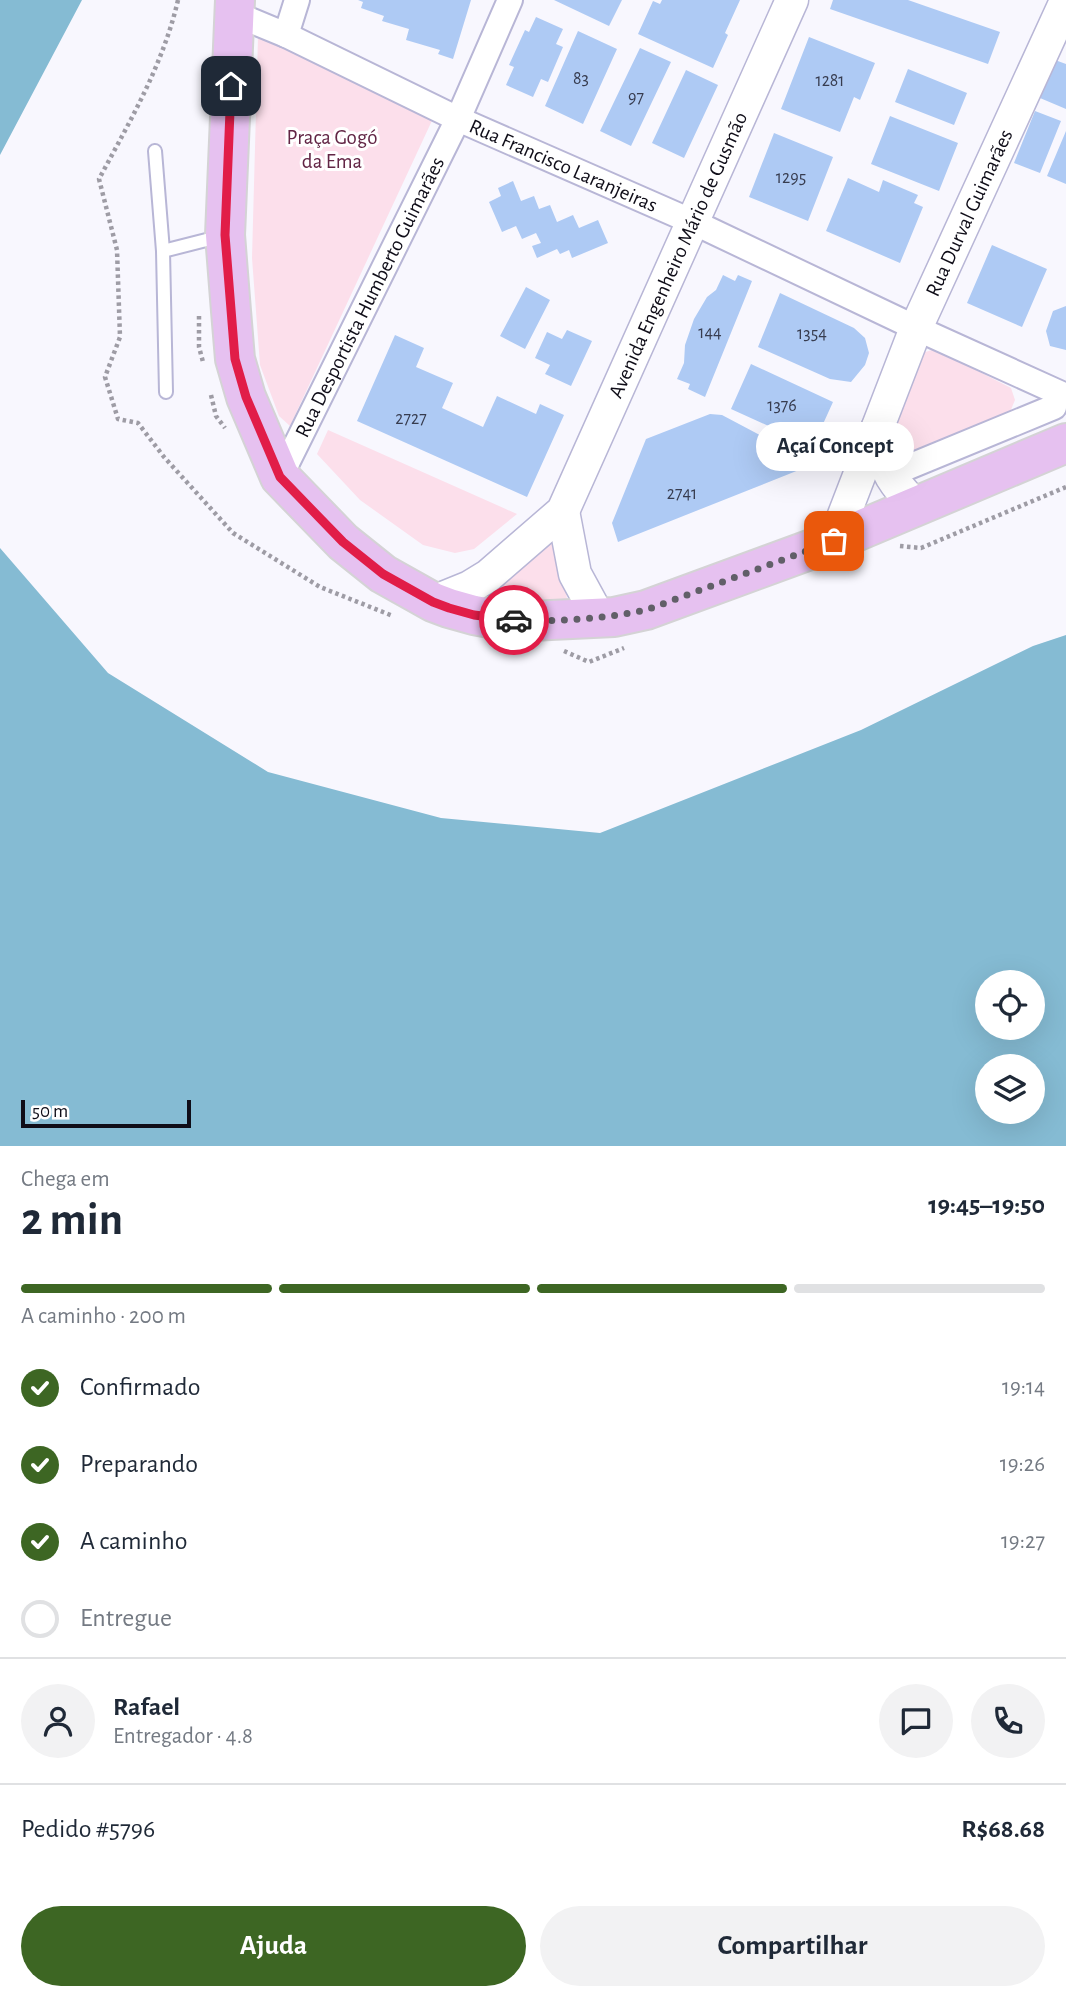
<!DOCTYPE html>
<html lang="pt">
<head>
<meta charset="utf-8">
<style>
  :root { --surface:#fff; --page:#f2f2f3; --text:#1f2937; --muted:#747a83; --line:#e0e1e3; --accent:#3d6623 }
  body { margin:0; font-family:"Alegreya Sans",sans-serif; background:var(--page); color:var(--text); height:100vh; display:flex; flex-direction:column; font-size:26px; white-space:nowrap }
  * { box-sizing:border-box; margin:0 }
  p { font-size:23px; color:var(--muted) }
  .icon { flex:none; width:38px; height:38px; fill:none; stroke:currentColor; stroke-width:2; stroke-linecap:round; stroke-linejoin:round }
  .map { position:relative; height:1146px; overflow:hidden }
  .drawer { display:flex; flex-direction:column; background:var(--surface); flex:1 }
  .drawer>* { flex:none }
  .fabs { position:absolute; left:975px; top:970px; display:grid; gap:14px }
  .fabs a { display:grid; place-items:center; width:70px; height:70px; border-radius:50%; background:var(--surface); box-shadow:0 7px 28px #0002; font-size:35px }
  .scale { position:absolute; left:21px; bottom:18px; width:170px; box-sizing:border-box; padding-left:7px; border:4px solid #0f0d18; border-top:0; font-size:19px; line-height:24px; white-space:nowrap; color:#0f0d18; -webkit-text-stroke:5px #fff; paint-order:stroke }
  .pin { position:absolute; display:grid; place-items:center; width:60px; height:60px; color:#fff; margin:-30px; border-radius:14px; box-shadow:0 4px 10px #0006 }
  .courier { position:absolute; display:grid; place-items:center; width:70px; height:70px; margin:-35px; border:5px solid #e11d48; border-radius:50%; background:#fff; color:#222; box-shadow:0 2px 9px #0007 }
  .bubble { position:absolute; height:49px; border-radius:24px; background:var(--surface); box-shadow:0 7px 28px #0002; font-size:23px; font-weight:700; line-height:49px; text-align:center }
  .summary em { font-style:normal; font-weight:700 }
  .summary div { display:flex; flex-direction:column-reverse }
  .summary { display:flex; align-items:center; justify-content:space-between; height:119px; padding:0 21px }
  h1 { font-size:46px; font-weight:700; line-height:52px }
  .bar { display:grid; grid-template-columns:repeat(4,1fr); gap:10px 7px; align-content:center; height:84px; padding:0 21px }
  .bar i { height:9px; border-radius:5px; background:var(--line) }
  .bar .selected { background:var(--accent) }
  .bar p { grid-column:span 4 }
  .line { display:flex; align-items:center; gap:18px; padding:0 21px; border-top:2px solid var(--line) }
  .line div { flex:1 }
  .round { display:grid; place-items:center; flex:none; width:74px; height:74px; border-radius:37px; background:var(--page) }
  ol { padding:0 21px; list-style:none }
  li { display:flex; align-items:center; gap:21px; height:77px }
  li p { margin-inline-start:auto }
  li .icon { padding:7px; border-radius:50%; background:var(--accent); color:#fff; stroke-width:4 }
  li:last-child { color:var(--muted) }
  li i { width:38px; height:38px; border:4px solid var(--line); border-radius:50% }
  .primary-button { display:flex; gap:14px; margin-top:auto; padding:14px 21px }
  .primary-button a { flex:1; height:80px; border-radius:42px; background:var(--accent); color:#fff; font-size:28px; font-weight:700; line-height:80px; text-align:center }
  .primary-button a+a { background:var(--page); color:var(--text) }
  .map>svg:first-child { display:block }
  .green { fill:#fcdfeb }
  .water { fill:#85bbd3; fill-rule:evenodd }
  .building { fill:#aecaf4 }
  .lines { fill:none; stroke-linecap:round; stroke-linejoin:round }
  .service-casing { stroke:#b8b6d6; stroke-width:16 }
  .minor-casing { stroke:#b8b6d6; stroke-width:28 }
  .tertiary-casing { stroke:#b8b6d6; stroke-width:35 }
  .primary-casing { stroke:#d4d3d5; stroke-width:42 }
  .path { stroke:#9e9ca5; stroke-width:4.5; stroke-dasharray:3.5 3.5; stroke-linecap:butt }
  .service { stroke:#fff; stroke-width:12 }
  .minor { stroke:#fff; stroke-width:24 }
  .tertiary { stroke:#fff; stroke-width:32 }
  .primary { stroke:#e6c1f0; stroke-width:38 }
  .done { stroke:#615f68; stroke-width:7; stroke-dasharray:0 12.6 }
  .route { stroke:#e11d48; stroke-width:9 }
  .labels { text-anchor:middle; stroke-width:6; stroke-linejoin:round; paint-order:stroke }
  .number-label { font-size:18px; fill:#373c4f }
  .park-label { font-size:21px; fill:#622545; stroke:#fff }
  .street-label { font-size:21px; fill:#0f0d18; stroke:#fff }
</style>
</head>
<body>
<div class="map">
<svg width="1066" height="1146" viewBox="0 0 1066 1146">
  <rect width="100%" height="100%" fill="#f8f7fe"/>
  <path class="green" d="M273,33L436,112L290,426L279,416L260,365L252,258L258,37Z
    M935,349L1011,388L1015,400L1010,412L902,456L889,452L883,429L919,354Z
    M328,430L517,514L474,549L455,553L423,545L360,500L317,454Z
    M558,529L567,599L535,607L495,589Z"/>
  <path class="water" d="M0,0H82L0,155Z
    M0,548L108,673L268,772L441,818L600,833L861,730L1033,646L1066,635V1146H0ZM987,982H1032V1027H987ZM987,1066H1032V1111H987Z"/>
  <path class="building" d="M358,0H471L453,59L438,54L440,50L406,40L409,29L382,21L384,16L361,8L363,2Z
    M554,0H622L609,26Z
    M662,0H740L725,33L728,35L713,68L638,34L653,1L660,4Z
    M833,0H908L1000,32L988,64L830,9Z
    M536,17L563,29L556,44L563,47L548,82L541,79L533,97L506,85L514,67L509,65L525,30L529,32Z
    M578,31L617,49L583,124L545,106Z
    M809,37L875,63L860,100L854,97L840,132L781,109Z
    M640,48L671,62L631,146L600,131Z
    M1055,60L1066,64V109L1040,98Z
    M908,69L967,93L954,125L895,102Z
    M686,70L718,85L684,158L652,143Z
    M1035,111L1061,121L1040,173L1014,163Z
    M890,116L958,143L939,191L871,164Z
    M1066,131V184L1047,176Z
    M774,133L833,157L808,221L749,197Z
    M848,178L879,192L883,180L918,195L914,203L923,207L900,263L826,231Z
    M513,181L521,201L534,196L539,209L550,205L557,222L573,215L579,228L598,220L608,243L572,258L569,250L560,254L557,249L537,258L532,246L541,243L536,233L522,239L516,226L502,232L489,202L501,196L498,188Z
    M992,245L1047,269L1022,327L967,303Z
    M723,275L735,281L738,275L752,281L705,397L688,389L690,384L677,379L684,363L685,345L694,319L707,297L716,290Z
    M526,287L550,300L525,349L500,336Z
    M780,293L854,328L865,338L869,353L865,365L851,382L830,379L758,347Z
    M1066,306V350L1050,346L1046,331L1053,311Z
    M567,330L592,341L571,386L545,374L550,365L535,358L547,332L562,339Z
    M395,335L424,348L416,367L453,383L442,408L483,427L497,396L536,414L540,404L564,415L527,497L357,421Z
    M751,364L833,402L813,446L731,409Z
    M710,414L722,415L814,464L618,542L612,523L646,439Z"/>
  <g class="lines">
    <g class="service-casing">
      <path id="service" d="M155,151L163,251L222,236
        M163,251L166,392"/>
    </g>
    <g class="minor-casing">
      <g id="minor">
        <path id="s1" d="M233,13L286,35L458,119L693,222L916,328L1066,396"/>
        <path d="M286,35L297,0"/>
        <path d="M889,475L1054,407"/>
        <path id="s2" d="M280,477L458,119L510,0"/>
      </g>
    </g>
    <g class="tertiary-casing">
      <g id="tertiary">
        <path d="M878,427C884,466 887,478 916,506"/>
        <path d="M563,511L575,574L599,618"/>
        <path id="s3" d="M834,541L916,328L1066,1"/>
        <path id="s4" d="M433,602L470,587L488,576L563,511L792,0"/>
      </g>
    </g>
    <g class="primary-casing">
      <path id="primary" d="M235,0L225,235L231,311L235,359L246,397L280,477L343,542L383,574L433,602L449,608L474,615L501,620L530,621L614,617L646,610L834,541L1066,443"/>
    </g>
    <path class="path" d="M178,0C163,65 130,121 99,179L117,250L120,337L105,377L118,419L138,423L164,457L233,533L320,587L393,616
      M199,316V347L203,362
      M211,395L216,416L225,428
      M900,546L921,548L1066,487
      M564,651L589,662L624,648"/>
    <use href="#service" class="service"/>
    <use href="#minor" class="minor"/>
    <use href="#tertiary" class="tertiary"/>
    <use href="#primary" class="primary"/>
  </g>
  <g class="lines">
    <path class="done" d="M514,620C558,622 603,619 646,610L834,541"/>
    <path class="route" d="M231,86L225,235L235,359L246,397L280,477L343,542L383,574L433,602L449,608L474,615L514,620"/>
  </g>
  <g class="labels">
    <g class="number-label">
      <text x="581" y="84">83</text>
      <text x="830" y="86">1281</text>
      <text x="636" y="103">97</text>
      <text x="791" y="183">1295</text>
      <text x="710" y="338">144</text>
      <text x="812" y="339">1354</text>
      <text x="782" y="411">1376</text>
      <text x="411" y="424">2727</text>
      <text x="682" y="499">2741</text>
    </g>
    <g class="park-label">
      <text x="332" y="144">Praça Gogó<tspan x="332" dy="24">da Ema</tspan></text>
    </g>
    <g class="street-label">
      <text dy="7" stroke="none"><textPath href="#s1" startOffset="364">Rua Francisco Laranjeiras</textPath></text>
      <text dy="7" stroke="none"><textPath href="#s3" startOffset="355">Rua Durval Guimarães</textPath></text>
      <text dy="7" stroke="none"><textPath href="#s4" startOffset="441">Avenida Engenheiro Mário de Gusmão</textPath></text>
      <text dy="7" stroke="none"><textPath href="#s2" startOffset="201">Rua Desportista Humberto Guimarães</textPath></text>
    </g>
  </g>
</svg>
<div class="fabs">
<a><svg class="icon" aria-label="locate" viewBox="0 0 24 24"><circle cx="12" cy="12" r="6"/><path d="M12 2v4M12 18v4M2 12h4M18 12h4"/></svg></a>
<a><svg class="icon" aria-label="layers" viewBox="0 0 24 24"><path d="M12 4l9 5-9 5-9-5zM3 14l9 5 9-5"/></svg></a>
</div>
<div class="scale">50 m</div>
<div class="pin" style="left:834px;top:541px;background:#ea580c"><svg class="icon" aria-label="bag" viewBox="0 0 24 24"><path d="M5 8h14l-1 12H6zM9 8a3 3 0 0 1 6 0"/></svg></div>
<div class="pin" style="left:231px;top:86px;background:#1f2937"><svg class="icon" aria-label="home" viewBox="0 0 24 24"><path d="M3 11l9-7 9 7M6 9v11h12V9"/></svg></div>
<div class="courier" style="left:514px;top:620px"><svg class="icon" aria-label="car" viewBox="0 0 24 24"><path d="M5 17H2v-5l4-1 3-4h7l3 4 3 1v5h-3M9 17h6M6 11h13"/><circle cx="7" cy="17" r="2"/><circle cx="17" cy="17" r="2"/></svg></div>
<div class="bubble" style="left:756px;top:422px;width:158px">Açaí Concept</div>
</div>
<section class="drawer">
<div class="summary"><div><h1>2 min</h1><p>Chega em</p></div><em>19:45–19:50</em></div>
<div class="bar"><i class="selected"></i><i class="selected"></i><i class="selected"></i><i></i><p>A caminho · 200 m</p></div>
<ol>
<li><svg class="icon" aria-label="check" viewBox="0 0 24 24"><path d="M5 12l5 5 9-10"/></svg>Confirmado<p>19:14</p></li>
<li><svg class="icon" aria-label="check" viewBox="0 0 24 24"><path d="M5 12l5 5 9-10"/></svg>Preparando<p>19:26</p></li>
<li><svg class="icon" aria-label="check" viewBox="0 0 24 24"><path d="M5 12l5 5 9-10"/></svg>A caminho<p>19:27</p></li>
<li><i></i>Entregue</li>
</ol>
<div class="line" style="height:126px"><a class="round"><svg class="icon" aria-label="person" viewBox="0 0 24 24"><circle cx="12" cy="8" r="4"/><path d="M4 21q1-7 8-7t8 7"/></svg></a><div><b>Rafael</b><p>Entregador · 4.8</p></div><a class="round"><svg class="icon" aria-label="chat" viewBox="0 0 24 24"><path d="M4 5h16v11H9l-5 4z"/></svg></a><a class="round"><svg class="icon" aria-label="phone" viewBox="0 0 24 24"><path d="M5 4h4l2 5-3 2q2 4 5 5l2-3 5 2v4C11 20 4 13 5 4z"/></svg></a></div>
<div class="line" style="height:91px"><div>Pedido #5796</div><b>R$68.68</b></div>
<div class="primary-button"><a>Ajuda</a><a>Compartilhar</a></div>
</section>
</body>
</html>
